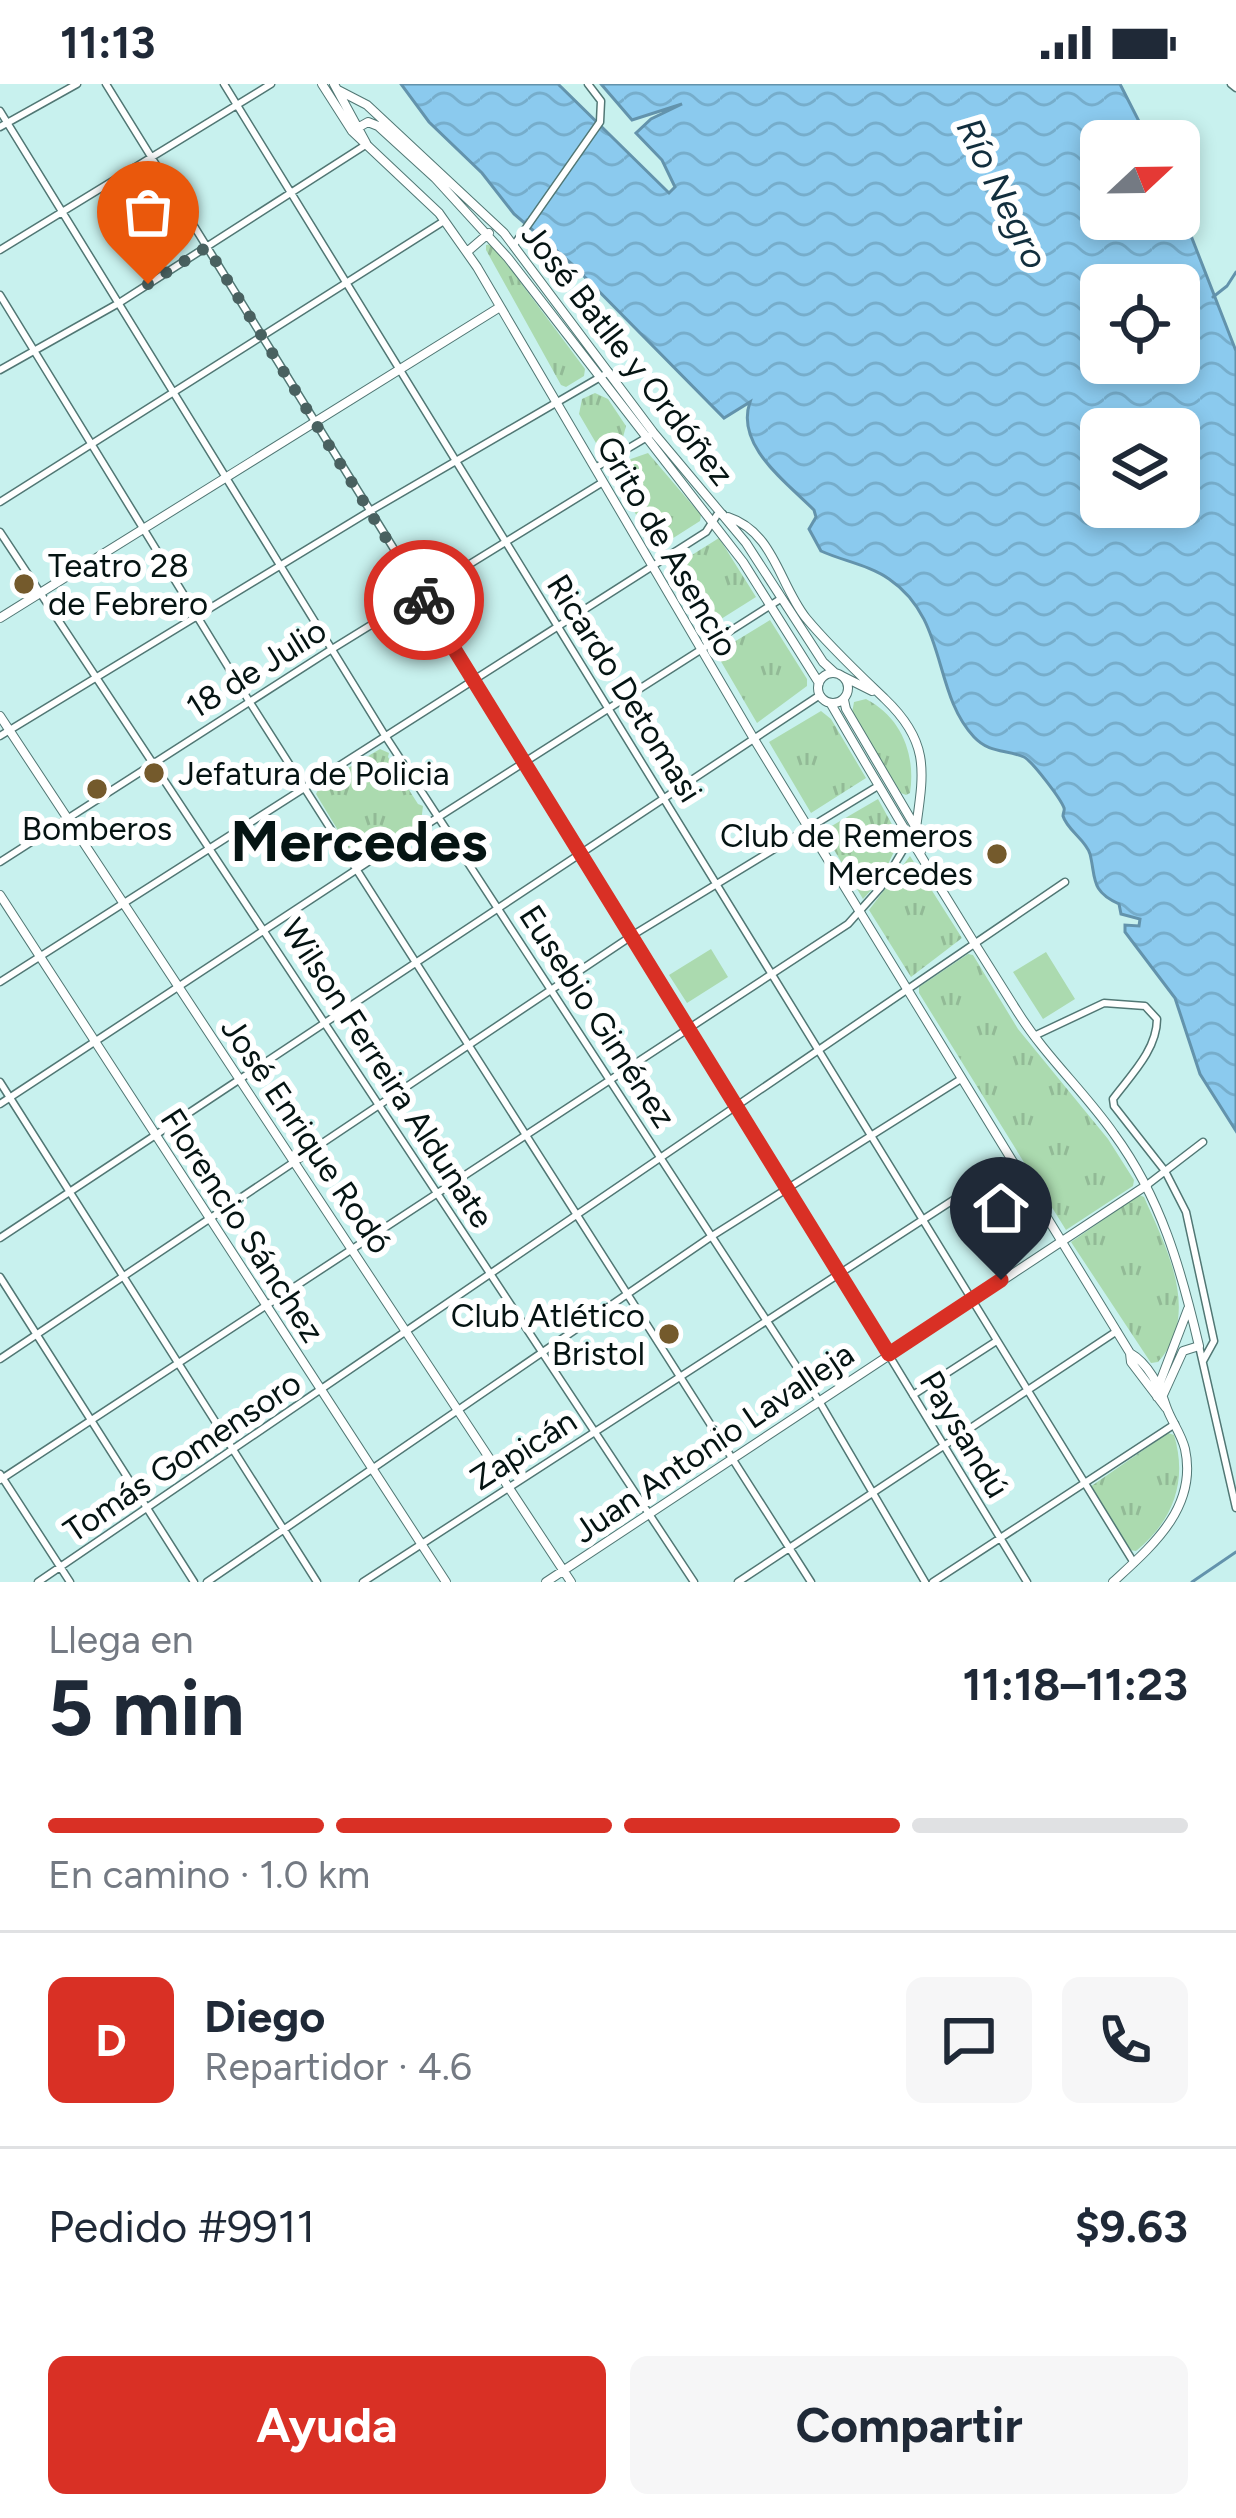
<!DOCTYPE html>
<html lang="es">
<head>
<meta charset="utf-8">
<style>
  :root { --surface:#fff; --page:#f6f6f7; --text:#1f2937; --muted:#747a83; --line:#e0e1e3; --accent:#d93025 }
  body { margin:0; font-family:Figtree,sans-serif; background:var(--page); color:var(--text); height:100vh; display:flex; flex-direction:column; font-size:45px; white-space:nowrap }
  * { box-sizing:border-box; margin:0 }
  p { font-size:39px; color:var(--muted) }
  .icon { flex:none; width:66px; height:66px; fill:none; stroke:currentColor; stroke-width:2; stroke-linecap:round; stroke-linejoin:round }
  .map { position:relative; height:1498px; overflow:hidden }
  .details { display:flex; flex-direction:column; background:var(--surface); flex:1 }
  .details>* { flex:none }
  .needle { width:78px; rotate:68deg }
  .buttons { position:absolute; left:1080px; top:36px; display:grid; gap:24px }
  .buttons a { display:grid; place-items:center; width:120px; height:120px; border-radius:18px; background:var(--surface); box-shadow:0 6px 18px #0003; font-size:60px }
  .pin { position:absolute; display:grid; place-items:center; width:102px; height:102px; color:#fff; margin:-123px -51px; border-radius:50% 50% 50% 0; rotate:-45deg; box-shadow:0 0 12px #0007 }
  .pin .icon { rotate:45deg }
  .courier { position:absolute; display:grid; place-items:center; width:120px; height:120px; margin:-60px; border:9px solid #d93025; border-radius:50%; background:#fff; color:#222; box-shadow:0 3px 15px #0007 }
  .summary em { font-style:normal; font-weight:700 }
  .summary div { display:flex; flex-direction:column-reverse }
  .summary { display:flex; align-items:center; justify-content:space-between; height:204px; padding:0 48px }
  h1 { font-size:78px; font-weight:700; line-height:90px }
  .bar { display:grid; grid-template-columns:repeat(4,1fr); gap:18px 12px; align-content:center; height:144px; padding:0 48px }
  .bar i { height:15px; border-radius:9px; background:var(--line) }
  .bar .active { background:var(--accent) }
  .bar p { grid-column:span 4 }
  .line { display:flex; align-items:center; gap:30px; padding:0 48px; border-top:3px solid var(--line) }
  .line div { flex:1 }
  .round { display:grid; place-items:center; flex:none; width:126px; height:126px; border-radius:18px; background:var(--page) }
  .cta { display:flex; gap:24px; margin-top:auto; padding:24px 48px }
  .cta a { flex:1; height:138px; border-radius:18px; background:var(--accent); color:#fff; font-size:48px; font-weight:700; line-height:138px; text-align:center }
  .cta a+a { background:var(--page); color:var(--text) }
  .status { display:flex; justify-content:space-between; align-items:center; height:84px; padding:0 60px; background:var(--surface); direction:ltr }
  .status svg { height:33px; fill:currentColor }
  .map>svg:first-child { display:block }
  .grass { fill:url(#grass-tufts) }
  .garden { fill:#abdaaf }
  .water { fill:url(#water-waves); stroke:#6393ac; stroke-width:3; fill-rule:evenodd }
  .lines { fill:none; stroke-linecap:round; stroke-linejoin:round }
  .stream { stroke:#6393ac; stroke-width:3 }
  .minor-casing { stroke:#517774; stroke-width:9 }
  .tertiary-casing { stroke:#517774; stroke-width:10 }
  .minor { stroke:#fff; stroke-width:6 }
  .tertiary { stroke:#fff; stroke-width:8 }
  .done { stroke:#496160; stroke-width:12; stroke-dasharray:0 21.6 }
  .route { stroke:#d93025; stroke-width:15 }
  .poi-dot { fill:#745a2c; stroke:#fff; stroke-width:4.5 }
  .labels { text-anchor:middle; stroke-width:12; stroke-linejoin:round; paint-order:stroke }
  .street-label { font-size:33px; fill:#051413; stroke:#fff }
  .poi-label { font-size:33px; fill:#051413; stroke:#fff; text-anchor:start }
  .water-label { font-size:36px; font-style:italic; fill:#112e3d; stroke:#fff }
  .town-label { font-size:57px; font-weight:bold; fill:#051413; stroke:#fff }
</style>
</head>
<body>
<div class="status"><b>11:13</b><svg viewBox="0 0 49 12"><path d="M0 12V9h3v3zM5 12V6h3v6zM10 12V3h3v9zM15 12V0h3v12zM26 1h20v11H26zM47 4h2v5h-2z"/></svg></div>
<div class="map">
<svg width="1236" height="1498" viewBox="0 0 1236 1498">
  <defs>
    <pattern id="grass-tufts" width="24" height="20" patternUnits="userSpaceOnUse" patternTransform="scale(3)"><rect width="24" height="20" fill="#abdaaf"/><path d="M3 7l-1-3M5 7V3M7 7l1-3M15 17l-1-3M17 17v-4M19 17l1-3" fill="none" stroke="#92ba96"/></pattern>
    <pattern id="water-waves" width="16" height="10" patternUnits="userSpaceOnUse" patternTransform="scale(3)"><rect width="16" height="10" fill="#8bcaee"/><path d="M0 5q4-4 8 0t8 0" fill="none" stroke="#76adcb"/></pattern>
  </defs>
  <rect width="100%" height="100%" fill="#c8f1ee"/>
  <path class="grass" d="M492,160L585,285L584,292L566,303L561,301L486,166V161Z
    M595,309L608,315L626,342L622,357L608,364L596,359L579,330L582,315Z
    M648,369L701,431L700,437L656,465L613,391L628,376Z
    M719,454L756,513L702,547L668,486Z
    M770,536L807,595V602L757,639L716,569Z
    M866,615C901,633 916,670 910,709L906,711L901,709L852,629L854,618Z
    M821,627L831,635L866,694L811,729L769,658Z
    M380,665L389,669L388,673L418,720L423,722L421,738L360,773L351,768L316,710L321,700Z
    M878,715L900,755L881,795L863,815L823,747Z
    M910,772L962,854L911,893L869,826Z
    M968,870L973,871L1018,945L1108,1055L1134,1096L1133,1102L1066,1146L919,909V903Z
    M1139,1111L1144,1113C1166,1163 1202,1230 1158,1278L1151,1279L1071,1158Z
    M1168,1349L1174,1351C1188,1397 1173,1437 1136,1467L1130,1466L1090,1403Z"/>
  <path class="garden" d="M711,865L728,893L687,919L669,891Z
    M1046,868L1075,915L1043,935L1013,888Z"/>
  <path class="water" d="M401,0H558L669,109L675,103L662,76L636,49L651,35L682,20L632,36L601,0H1120L1149,57H1101V135H1179V121L1236,267V1047L1200,990L1175,914L1125,848V841L1139,842L1140,835L1121,830L1119,820C1090,807 1096,794 1090,770C1086,756 1067,746 1063,732C1063,729 1065,726 1064,724C1061,715 1032,677 1024,673C1006,665 990,670 974,653C932,608 948,535 889,495C869,481 843,477 821,467L809,445L816,433L814,426C785,397 735,361 750,318L724,334L572,180L514,130L482,89L429,38ZM1101,201H1179V279H1101ZM1101,345H1179V423H1101Z"/>
  <g class="lines">
    <path class="stream" d="M1213,213L1227,202L1236,188
      M1192,1498L1236,1468"/>
    <g class="minor-casing">
      <path id="minor" d="M106,0L633,851L1027,1498
        M224,0L1134,1479
        M1231,0L1236,4
        M0,27L384,650L819,1317L925,1498
        M0,43L77,0
        M514,161L600,38L601,17L588,0
        M0,166L271,0
        M0,211L249,617L811,1498
        M0,286L119,219L367,60
        M595,384L649,352
        M0,418L444,137
        M0,448L694,1498
        M0,652L370,427L609,288
        M0,778L332,565L603,398
        M0,898L706,448L717,431L723,430
        M1034,952L1104,919L1145,922L1157,935C1157,966 1130,992 1113,1015L1114,1022L1165,1087L1186,1128L1214,1257L1203,1277
        M0,998L317,1498
        M0,1020L371,776L782,514
        M1147,1101L1203,1058
        M0,1154L820,611
        M0,1193L194,1498
        M1199,1262L1236,1424
        M0,1275L633,851L878,702
        M913,1311L995,1258
        M0,1390L70,1498
        M0,1396L848,840L881,803L912,751
        M38,1498L1065,798
        M207,1498L712,1152L961,995
        M363,1498L1012,1078
        M738,1498L1117,1247
        M933,1498L1175,1340"/>
    </g>
    <g class="tertiary-casing">
      <path id="tertiary" d="M322,0L352,47L439,129L477,183L754,655L1130,1269L1131,1278L1166,1324
        M334,0L366,59
        M338,6L367,21L504,149L653,348L746,459L823,578L835,589
        M352,47L368,38L378,42L435,94L508,174L743,478L819,599
        M467,168L489,149
        M728,433C774,448 779,500 806,534C830,563 858,589 885,615
        M0,534L500,223
        M818 604a15 15 0 1 1 30 0a15 15 0 1 1-30 0Z
        M840,591L872,607
        M885,615C930,658 924,687 916,744
        M844,616L846,625L916,744L921,767
        M831,620C891,724 953,826 1017,927C1045,972 1084,1007 1114,1050C1161,1114 1181,1185 1199,1262L1183,1267L1163,1311L1157,1313
        M0,632L571,1498
        M0,811L446,1498
        M1157,1306L1188,1225
        M546,1498L1147,1101
        M1113,1498C1151,1463 1198,1424 1185,1365C1181,1349 1171,1337 1166,1322C1160,1303 1148,1279 1130,1269"/>
    </g>
    <use href="#minor" class="minor"/>
    <use href="#tertiary" class="tertiary"/>
  </g>
  <g class="lines">
    <path class="done" d="M148,200L207,163L424,516"/>
    <path class="route" d="M424,516L889,1270L1001,1196"/>
  </g>
  <g class="poi-dot">
    <circle cx="24" cy="500" r="12"/>
    <circle cx="154" cy="689" r="12"/>
    <circle cx="97" cy="705" r="12"/>
    <circle cx="997" cy="770" r="12"/>
    <circle cx="669" cy="1250" r="12"/>
  </g>
  <g class="labels">
    <g class="street-label">
      <text transform="translate(628 270) rotate(52)" y="12">José Batlle y Ordóñez</text>
      <text transform="translate(668 462) rotate(60)" y="12">Grito de Asencio</text>
      <text transform="translate(256 584) rotate(-32)" y="12">18 de Julio</text>
      <text transform="translate(625 604) rotate(58)" y="12">Ricardo Detomasi</text>
      <text transform="translate(598 932) rotate(57)" y="12">Eusebio Giménez</text>
      <text transform="translate(388 989) rotate(57)" y="12">Wilson Ferreira Aldunate</text>
      <text transform="translate(307 1051) rotate(56)" y="12">José Enrique Rodó</text>
      <text transform="translate(243 1141) rotate(57)" y="12">Florencio Sánchez</text>
      <text transform="translate(965 1350) rotate(59)" y="12">Paysandú</text>
      <text transform="translate(713 1358) rotate(-34)" y="12">Juan Antonio Lavalleja</text>
      <text transform="translate(523 1365) rotate(-33)" y="12">Zapicán</text>
      <text transform="translate(182 1372) rotate(-34)" y="12">Tomás Gomensoro</text>
    </g>
    <g class="poi-label">
      <text x="48" y="493">Teatro 28<tspan x="48" dy="38">de Febrero</tspan></text>
      <text x="178" y="701">Jefatura de Policia</text>
      <text x="97" y="756" text-anchor="middle">Bomberos</text>
      <text x="973" y="763" text-anchor="end">Club de Remeros<tspan x="973" dy="38">Mercedes</tspan></text>
      <text x="645" y="1243" text-anchor="end">Club Atlético<tspan x="645" dy="38">Bristol</tspan></text>
    </g>
    <g class="water-label">
      <text transform="translate(1003 109) rotate(64)" y="13">Río Negro</text>
    </g>
    <g class="town-label">
      <text x="359" y="777">Mercedes</text>
    </g>
  </g>
</svg>
<div class="buttons">
<a><svg class="needle" viewBox="-14 -14 28 28"><path d="M0-13l5 13h-10z" fill="#e53935"/><path d="M0 13l5-13h-10z" fill="#747a83"/></svg></a>
<a><svg class="icon" aria-label="locate" viewBox="0 0 24 24"><circle cx="12" cy="12" r="6"/><path d="M12 2v4M12 18v4M2 12h4M18 12h4"/></svg></a>
<a><svg class="icon" aria-label="layers" viewBox="0 0 24 24"><path d="M12 4l9 5-9 5-9-5zM3 14l9 5 9-5"/></svg></a>
</div>
<div class="pin" style="left:148px;top:200px;background:#ea580c"><svg class="icon" aria-label="bag" viewBox="0 0 24 24"><path d="M5 8h14l-1 12H6zM9 8a3 3 0 0 1 6 0"/></svg></div>
<div class="pin" style="left:1001px;top:1196px;background:#1f2937"><svg class="icon" aria-label="home" viewBox="0 0 24 24"><path d="M3 11l9-7 9 7M6 9v11h12V9"/></svg></div>
<div class="courier" style="left:424px;top:516px"><svg class="icon" aria-label="bike" viewBox="0 0 24 24"><circle cx="6" cy="16" r="4"/><circle cx="18" cy="16" r="4"/><path d="M6 16l4-8h5l3 8M10 8l3 8H6M13 5h3"/></svg></div>
</div>
<section class="details">
<div class="summary"><div><h1>5 min</h1><p>Llega en</p></div><em>11:18–11:23</em></div>
<div class="bar"><i class="active"></i><i class="active"></i><i class="active"></i><i></i><p>En camino · 1.0 km</p></div>
<div class="line" style="height:216px"><b class="round" style="background:var(--accent);color:#fff">D</b><div><b>Diego</b><p>Repartidor · 4.6</p></div><a class="round"><svg class="icon" aria-label="chat" viewBox="0 0 24 24"><path d="M4 5h16v11H9l-5 4z"/></svg></a><a class="round"><svg class="icon" aria-label="phone" viewBox="0 0 24 24"><path d="M5 4h4l2 5-3 2q2 4 5 5l2-3 5 2v4C11 20 4 13 5 4z"/></svg></a></div>
<div class="line" style="height:156px"><div>Pedido #9911</div><b>$9.63</b></div>
<div class="cta"><a>Ayuda</a><a>Compartir</a></div>
</section>
</body>
</html>
